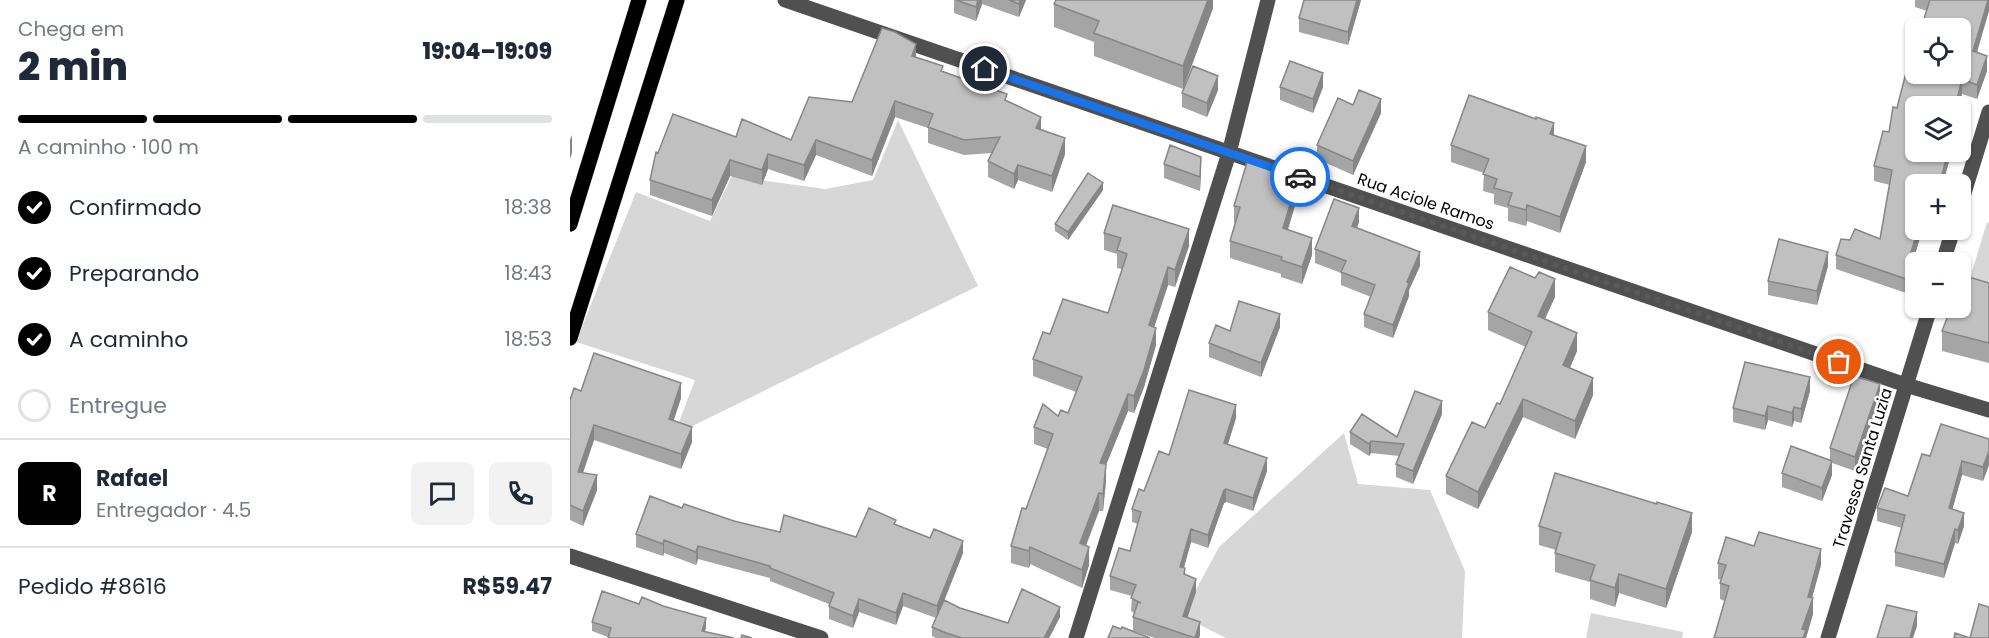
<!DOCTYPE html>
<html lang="pt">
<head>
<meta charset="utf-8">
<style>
  :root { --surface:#fff; --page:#f2f2f3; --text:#1f2937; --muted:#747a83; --line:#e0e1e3; --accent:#000 }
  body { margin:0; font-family:Poppins,sans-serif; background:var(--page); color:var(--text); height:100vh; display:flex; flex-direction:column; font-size:22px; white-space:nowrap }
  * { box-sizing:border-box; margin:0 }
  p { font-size:20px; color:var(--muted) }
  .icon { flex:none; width:33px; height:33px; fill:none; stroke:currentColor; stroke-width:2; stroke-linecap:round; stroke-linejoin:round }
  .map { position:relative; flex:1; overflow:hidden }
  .sheet { display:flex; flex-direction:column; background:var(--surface); width:570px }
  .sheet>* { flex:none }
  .tools { position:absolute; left:1335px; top:18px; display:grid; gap:12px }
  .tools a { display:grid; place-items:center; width:66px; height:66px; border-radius:9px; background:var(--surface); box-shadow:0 2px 4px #0004; font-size:30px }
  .pin { position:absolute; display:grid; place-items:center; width:51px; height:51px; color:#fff; margin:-26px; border:3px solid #fff; border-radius:50%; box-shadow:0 2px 6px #0007 }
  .courier { position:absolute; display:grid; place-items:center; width:60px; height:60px; margin:-30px; border:4px solid #1a73e8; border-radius:50%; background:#fff; color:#222; box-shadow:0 2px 8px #0007 }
  .head em { font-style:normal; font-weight:800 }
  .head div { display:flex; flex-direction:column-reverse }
  .head { display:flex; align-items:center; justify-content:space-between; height:102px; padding:0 18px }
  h1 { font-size:39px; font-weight:800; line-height:45px }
  .bar { display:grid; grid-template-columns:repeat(4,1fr); gap:9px 6px; align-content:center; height:72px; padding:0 18px }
  .bar i { height:8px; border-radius:4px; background:var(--line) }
  .bar .active { background:var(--accent) }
  .bar p { grid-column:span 4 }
  .line { display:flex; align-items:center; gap:15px; padding:0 18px; border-top:2px solid var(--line) }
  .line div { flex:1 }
  .round { display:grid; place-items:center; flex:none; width:63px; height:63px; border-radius:9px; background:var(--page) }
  ol { padding:0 18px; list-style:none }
  li { display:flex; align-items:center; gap:18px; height:66px }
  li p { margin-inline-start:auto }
  li .icon { padding:6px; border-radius:50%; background:var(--accent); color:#fff; stroke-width:4 }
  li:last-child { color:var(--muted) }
  li i { width:33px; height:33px; border:3px solid var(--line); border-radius:50% }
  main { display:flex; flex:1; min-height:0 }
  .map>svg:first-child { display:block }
  .green { fill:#d7d7d7 }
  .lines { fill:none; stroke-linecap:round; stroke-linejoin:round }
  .major-casing { stroke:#dbdbdb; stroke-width:16 }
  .minor { stroke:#505050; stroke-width:15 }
  .major { stroke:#000; stroke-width:15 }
  .wall { fill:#a5a5a5 }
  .shaded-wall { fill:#868686 }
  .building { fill:#c0c0c0; stroke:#868686; stroke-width:1.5 }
  .done { stroke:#595959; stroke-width:6; stroke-dasharray:0 10.8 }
  .route { stroke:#1a73e8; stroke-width:8 }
  .labels { text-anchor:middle; stroke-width:5; stroke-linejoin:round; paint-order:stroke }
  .street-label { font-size:16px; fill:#000; stroke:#fff }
</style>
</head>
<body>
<main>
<section class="sheet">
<div class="head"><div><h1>2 min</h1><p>Chega em</p></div><em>19:04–19:09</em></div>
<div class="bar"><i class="active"></i><i class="active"></i><i class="active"></i><i></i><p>A caminho · 100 m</p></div>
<ol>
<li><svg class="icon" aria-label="check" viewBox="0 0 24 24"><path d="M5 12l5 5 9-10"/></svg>Confirmado<p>18:38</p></li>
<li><svg class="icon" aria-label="check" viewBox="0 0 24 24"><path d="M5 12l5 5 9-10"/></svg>Preparando<p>18:43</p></li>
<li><svg class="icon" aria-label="check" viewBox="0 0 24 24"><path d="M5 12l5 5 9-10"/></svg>A caminho<p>18:53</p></li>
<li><i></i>Entregue</li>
</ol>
<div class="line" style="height:108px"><b class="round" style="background:var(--accent);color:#fff">R</b><div><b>Rafael</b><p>Entregador · 4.5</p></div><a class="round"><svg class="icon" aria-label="chat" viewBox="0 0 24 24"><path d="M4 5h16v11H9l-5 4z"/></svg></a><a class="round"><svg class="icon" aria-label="phone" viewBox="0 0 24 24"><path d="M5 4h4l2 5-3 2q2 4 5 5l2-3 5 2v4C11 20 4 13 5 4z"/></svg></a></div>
<div class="line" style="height:78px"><div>Pedido #8616</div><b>R$59.47</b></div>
</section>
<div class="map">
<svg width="1419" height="638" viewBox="0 0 1419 638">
  <rect width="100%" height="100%" fill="#fff"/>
  <path class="green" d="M328,120L408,286L104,435L125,380L6,342L66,192L140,221L162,176L255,189L303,180Z
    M1417,222L1419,223V295L1397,288Z
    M774,433L788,484L860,490L895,571L892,638H656L612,616L649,547Z
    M1021,613L1113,632L1112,638H1016Z"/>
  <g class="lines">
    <g class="major-casing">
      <path id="major" d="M0,224L69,0
        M0,338L107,0"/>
    </g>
    <path class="minor" d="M215,0L1336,385L1419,410
      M1390,206L1419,112
      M1373,262L1383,230
      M0,556L251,638
      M506,638L659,153L698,0
      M1258,638L1360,308"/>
    <use href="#major" class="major"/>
  </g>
  <path class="wall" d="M384,0H456L449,17L412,4L406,21L384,13Z
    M643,0V8L613,89L524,56V42L484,27V4Z
    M734,0H791L778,45L729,32V18Z
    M1345,0H1418L1407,52L1417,71L1407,99L1392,94L1389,106H1346V152H1379V161L1373,184H1346V230H1352L1349,241L1344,258L1339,294L1266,269V255L1280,240L1310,239L1320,185L1304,181V166L1319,132L1327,108L1337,68V60L1346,38V74L1357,11L1345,7Z
    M346,58L373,71L437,101L471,130L495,154L482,192L448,180L444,189L418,177V161L422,153L394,155L358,143V128L325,117L302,176L246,155L234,181L198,169L192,185L160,176L142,216L80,195V180L88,153L166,137L221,140L282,102Z
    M710,87H753L743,113L710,100Z
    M648,90L637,117L612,107V93Z
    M783,105L811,113L783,175L747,159V145Z
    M984,135L1016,162L990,233L957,221L956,226L938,221V208L924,204V194L913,191L914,173L881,162V145Z
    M594,164L631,170L630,191L594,178Z
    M533,190L498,240L485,231V224Z
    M728,195L718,230L742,255L732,284L711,277V274L660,258V241L665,223H664V206Z
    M789,222L787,228L850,266L839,290V296L823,338L794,327V314L801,297L771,285V273L745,263V249Z
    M534,233L619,246L605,287L598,285L584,327L586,345L574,387L564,413L558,411L536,465V481L533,511H529L516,546L519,565L512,588L460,564L459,568L441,563V546L456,509L478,449L464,444V427L488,416L498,413L506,392L463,376V359L480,334L538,313L552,269L547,268V254L534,250Z
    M1258,266L1247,305L1198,295V281Z
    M1419,283V363L1372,351V331Z
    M985,297L975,319L1007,351L1000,368L1023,395L1005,439L953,417L908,509L876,494V476L915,428L930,404L956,347L918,330V312Z
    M710,327L691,377L639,357V343L660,331Z
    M11,391L111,398L104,420L122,442L111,469L24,440L13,473L27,490L13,526L0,520V400Z
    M1240,391L1231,423L1224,421L1222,427L1198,420L1195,430L1163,422V408Z
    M1310,398L1285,471L1262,463V475L1252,501L1212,487V473L1260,460V448Z
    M872,414L843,484L826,477V464L829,456L801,453L799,456L780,444V432L827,437Z
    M666,418L658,444L697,471L683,511L656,502L654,503L638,548L621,542L614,568L615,574L626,592L617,618L630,635L629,638H585L563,631V617L564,613L561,611L562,596L540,590V576L560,551L568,524L562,522V509L574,491Z
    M1419,439V465L1413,481L1392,475L1382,509L1394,526L1388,544L1385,543L1374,578L1325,566V552L1332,528L1307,521V508L1338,496L1360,456Z
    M112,508L210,532L286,537L326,525L393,553L374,600L390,608L438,623L490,617L479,638H366L362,636V627L366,618L333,606L326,625L289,612L283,628L259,619V604L200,581V578L128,559L126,565L94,553L93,556L66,547V534Z
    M969,526L1122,532L1096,608L1049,593L1045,607L1020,599V582L985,572V553L986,550L969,545Z
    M1184,546L1251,565L1242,598L1243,614L1236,638L1150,599V583L1151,580L1148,579V563Z
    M69,604L136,628L38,637L22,631V622Z"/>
  <path class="shaded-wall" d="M408,0H412V4L406,21V7Z
    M450,0H456L449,17V4Z
    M638,0H643V8L613,89V66Z
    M787,0H791L778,45V32Z
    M1418,0H1419V11L1403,66V51Z
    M346,44V60L342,56Z
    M1417,56V71L1407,99V85Z
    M753,73V87L743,113V99Z
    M648,76V90L637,117V103Z
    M1392,79V94L1389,106H1386V103Z
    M811,99V113L783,175V161Z
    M325,101V117L302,176V160Z
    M471,117V133L466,128Z
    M984,123V139L980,134Z
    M2,135V153L0,159V140Z
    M495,138V154L482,192V176Z
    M246,140V155L234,181V165Z
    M1016,146V162L990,233V217Z
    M1378,152H1379V161L1373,184H1370Z
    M198,154V169L192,185V170Z
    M631,157V170L630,191V177Z
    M160,160V176L142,216V200Z
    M448,165V180L444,189V174Z
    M728,178V195L713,245V228Z
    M533,183V190L498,240V232Z
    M957,205V221L956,226V210Z
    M789,208V222L782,240V226Z
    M619,229V246L605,287V270Z
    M1348,230H1352L1349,241L1344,258V268L1346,270V284L1339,294L1341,252Z
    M742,238V255L732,284V267Z
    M850,252V266L839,290V296L823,338V325L837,282Z
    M1258,252V266L1247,305V291Z
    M598,267V285L579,343V325Z
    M985,279V297L968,333V316Z
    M710,314V327L691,377V363Z
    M586,328V345L574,387L564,413V396Z
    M1007,333V351L993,383V365Z
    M1240,377V391L1231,423V409Z
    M1023,378V395L1005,439V421Z
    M111,383V398L99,433V419Z
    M1310,384V398L1285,471V457Z
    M558,394V411L536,465V481L533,511V494L530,463Z
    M953,399V417L908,509V492Z
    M872,401V414L843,484V471Z
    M666,405V418L654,456V443Z
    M1198,406V420L1195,430V416Z
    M1224,407V421L1222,427V413Z
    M24,425V440L8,487V472Z
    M122,427V442L111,469V454Z
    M801,441V453L799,456V444Z
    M1419,451V465L1413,481V467Z
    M697,458V471L683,511V498Z
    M1262,461V475L1252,501V488Z
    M1392,461V475L1379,522V508Z
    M27,475V490L13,526V511Z
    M656,489V502L654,503L638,548V535L654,490Z
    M529,493V511L510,560V543Z
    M1122,513V532L1096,608V589Z
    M1394,513V526L1388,544V530Z
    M621,529V542L610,580V567Z
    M1385,529V543L1374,578V564Z
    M94,540V553L93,556V544Z
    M393,541V553L367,619V606Z
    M128,546V559L126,565V552Z
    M460,547V564L459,568V551Z
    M519,547V565L512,588V570Z
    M1251,549V565L1238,612V597Z
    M1049,574V593L1045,607V588Z
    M626,579V592L613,630V616Z
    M333,593V606L326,625V613Z
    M1243,598V614L1236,638H1232V629Z
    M289,599V612L283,628V616Z
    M490,607V617L479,638H474Z
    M1347,612V626L1343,638H1340Z
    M136,618V628L133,638L132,631Z
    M630,622V635L629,638H625Z"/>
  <path class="building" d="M386,0H408L406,7Z
    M439,0H450L449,4Z
    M486,0H638L613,66L524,33L529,21L484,4Z
    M734,0H787L778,32L729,18Z
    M1360,0H1418L1403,51L1417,56L1407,85L1392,79L1386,103L1370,99L1368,106H1346V152H1378L1370,182L1359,179L1358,184H1346V230H1348L1341,252L1344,253L1341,262L1346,264V270L1339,280L1266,255L1271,239L1280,240L1285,229L1310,239L1322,170L1304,166L1313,131L1319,132L1323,107L1327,108L1339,61L1337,60L1346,38V74H1390V28H1351Z
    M312,28L325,32L346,44L342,56L373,66L371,71L437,94L435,100L471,117L466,128L495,138L482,176L448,165L444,174L418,161L430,137L394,140L358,127L363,114L325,101L302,160L246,140L234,165L198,154L192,170L160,160L142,200L80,180L86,152L88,153L103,114L166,137L172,119L221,140L239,97L282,102Z
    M720,61L753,73L743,99L710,87Z
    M623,66L648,76L637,103L612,93Z
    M789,90L811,99L783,161L747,145L768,98L783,105Z
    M899,95L966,119V117L984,123L980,134L1016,146L990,217L957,205L956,210L938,205L942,193L924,188L927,179L913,174L919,159L881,145Z
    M600,145L631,157L630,177L594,164Z
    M677,162L728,178L713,228L742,238L732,267L711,260L712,257L660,241L670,207L664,206Z
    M518,173L533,183L498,232L485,224Z
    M764,199L789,208L782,226L850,252L837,282L839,283L823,325L794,314L805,285L771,272L776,261L745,249Z
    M543,205L619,229L605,270L598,267L579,325L586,328L574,370L564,396L558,394L530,463L536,464L533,494L529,493L510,543L519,547L512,570L460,547L459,551L441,546L452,508L456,509L483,434L464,427L473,404L488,416L491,410L498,413L512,377L463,359L473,332L480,334L493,299L538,313L557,254L547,250L551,238L534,233Z
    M1209,239L1258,252L1247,291L1198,281Z
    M940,267L965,278L969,272L985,279L968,316L1007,333L993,365L1023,378L1005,421L953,399L908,492L876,476L902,422L915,428L927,403L930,404L962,332L918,312Z
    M1392,275L1419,283V343L1372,331L1381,308H1390V280Z
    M669,301L710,314L691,363L639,343L646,325L660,331Z
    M24,353L111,383L99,419L122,427L111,454L24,425L8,472L27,475L13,511L0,505V400L4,388L11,391Z
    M1175,362L1240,377L1231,409L1224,407L1222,413L1198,406L1195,416L1163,408Z
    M1284,376L1310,384L1285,457L1260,448Z
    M619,390L666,405L654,443L697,458L683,498L656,489L654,490L638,535L621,529L610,567L615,568L614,574L626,579L613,616L630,622L625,638L563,617L568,602L571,603L561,598L566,585L540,576L549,548L560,551L571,512L562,509L569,489L574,491L589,451L599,455Z
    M845,391L872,401L843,471L826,464L834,444L801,441L799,444L780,432L792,414L827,437Z
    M1371,424L1419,439V451L1413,467L1392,461L1379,508L1394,513L1388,530L1385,529L1374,564L1325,552L1335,515L1307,508L1315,488L1338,496L1352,454L1360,456Z
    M1221,446L1262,461L1252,488L1212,473Z
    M985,473L1087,504V502L1122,513L1096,589L1049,574L1045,588L1020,580L1025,565L985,553L991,533L969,526Z
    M80,496L112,508L114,504L164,521L210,532L214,515L286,537L299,508L326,520L324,524L360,538L364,529L393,541L367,606L333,593L326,613L289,599L283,616L259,606L264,593L200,568V566L128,546L126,552L94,540L93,544L66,534Z
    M1189,532L1251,549L1238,597L1243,598L1232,629L1236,630L1233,638H1144L1159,586L1150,583L1156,565L1148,563L1156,537L1184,546Z
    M452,589L490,607L474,638H392L376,633L362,627L374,600L390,608L438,623Z
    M32,591L69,604L72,597L93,606L136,618L132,631L164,638H38L41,628L22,622Z
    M1409,604L1419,607V638H1384L1385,633L1400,638Z
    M1317,605L1347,612L1340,638H1307Z
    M543,626L551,629L552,627L580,638H538Z
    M172,635L182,638H171Z"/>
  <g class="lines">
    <path class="done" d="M730,177L1269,362"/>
    <path class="route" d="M415,69L730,177"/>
  </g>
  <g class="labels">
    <g class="street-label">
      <text transform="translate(856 201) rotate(19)" y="6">Rua Aciole Ramos</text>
      <text transform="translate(1292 468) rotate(-73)" y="6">Travessa Santa Luzia</text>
    </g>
  </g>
</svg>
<div class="tools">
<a><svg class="icon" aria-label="locate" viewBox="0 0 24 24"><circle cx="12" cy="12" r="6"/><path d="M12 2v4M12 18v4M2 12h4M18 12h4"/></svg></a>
<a><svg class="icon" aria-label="layers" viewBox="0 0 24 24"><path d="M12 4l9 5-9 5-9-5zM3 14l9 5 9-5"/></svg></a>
<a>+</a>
<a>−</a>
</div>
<div class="pin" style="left:1269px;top:362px;background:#ea580c"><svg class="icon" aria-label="bag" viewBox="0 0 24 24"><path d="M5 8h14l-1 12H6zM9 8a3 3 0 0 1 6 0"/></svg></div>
<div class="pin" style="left:415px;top:69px;background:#1f2937"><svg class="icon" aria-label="home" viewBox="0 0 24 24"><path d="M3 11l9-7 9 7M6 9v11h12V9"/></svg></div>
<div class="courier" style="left:730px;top:177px"><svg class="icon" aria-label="car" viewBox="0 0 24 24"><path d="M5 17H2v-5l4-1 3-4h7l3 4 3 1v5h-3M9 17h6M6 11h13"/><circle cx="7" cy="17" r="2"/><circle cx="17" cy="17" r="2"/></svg></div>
</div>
</main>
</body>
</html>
